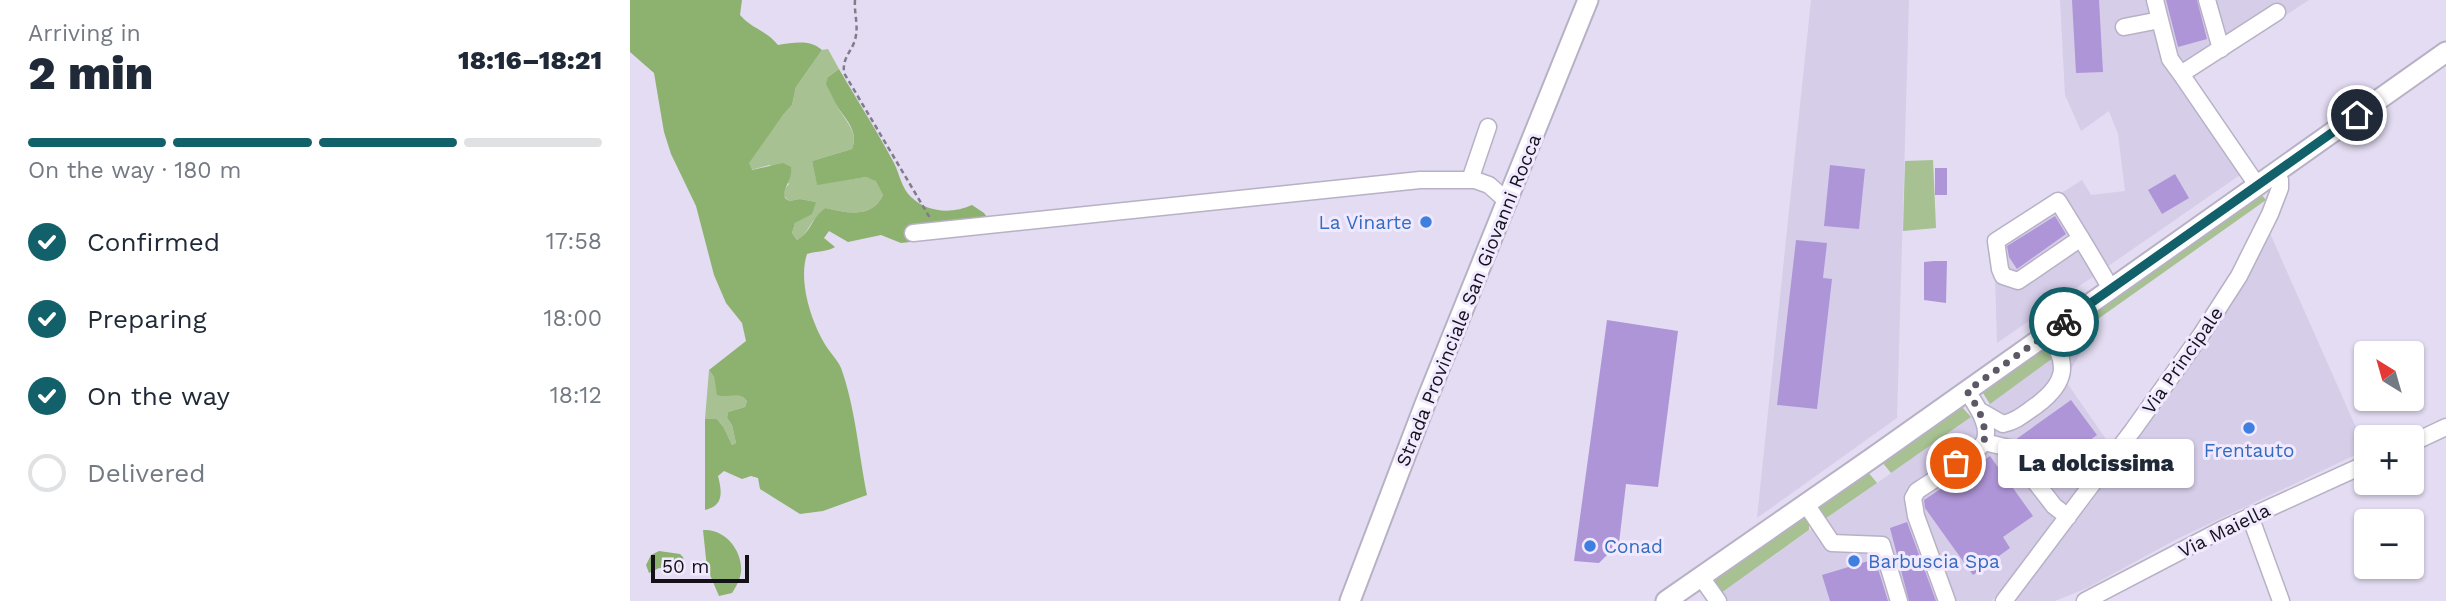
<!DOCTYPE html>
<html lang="en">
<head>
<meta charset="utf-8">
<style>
  :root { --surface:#fff; --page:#f6f6f7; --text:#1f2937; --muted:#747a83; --line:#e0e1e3; --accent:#12606a }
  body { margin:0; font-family:"Work Sans",sans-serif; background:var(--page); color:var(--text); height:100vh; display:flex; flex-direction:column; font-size:26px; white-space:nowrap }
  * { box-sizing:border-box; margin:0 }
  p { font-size:23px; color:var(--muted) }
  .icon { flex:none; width:38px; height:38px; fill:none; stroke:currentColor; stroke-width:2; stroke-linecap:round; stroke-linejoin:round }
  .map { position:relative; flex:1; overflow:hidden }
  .details { display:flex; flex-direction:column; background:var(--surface); width:630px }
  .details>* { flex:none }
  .needle { width:46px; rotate:323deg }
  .controls { position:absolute; left:1724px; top:341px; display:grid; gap:14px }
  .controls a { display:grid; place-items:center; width:70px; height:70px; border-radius:7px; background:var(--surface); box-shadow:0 2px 5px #0004; font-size:35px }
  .scale { position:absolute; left:21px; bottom:18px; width:98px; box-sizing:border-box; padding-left:7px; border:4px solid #141119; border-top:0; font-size:19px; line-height:24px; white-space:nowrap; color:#141119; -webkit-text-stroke:5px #f1e9ff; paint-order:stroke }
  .pin { position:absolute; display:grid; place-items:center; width:60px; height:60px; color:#fff; margin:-30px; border:4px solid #fff; border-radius:50%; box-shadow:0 2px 7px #0007 }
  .courier { position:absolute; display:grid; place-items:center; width:70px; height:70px; margin:-35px; border:5px solid #12606a; border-radius:50%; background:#fff; color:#222; box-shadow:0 2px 9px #0007 }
  .bubble { position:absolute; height:49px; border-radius:7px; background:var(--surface); box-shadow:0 2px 5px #0004; font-size:23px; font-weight:800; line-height:49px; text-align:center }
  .summary em { font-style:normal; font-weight:800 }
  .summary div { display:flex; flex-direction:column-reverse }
  .summary { display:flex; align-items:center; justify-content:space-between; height:119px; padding:0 28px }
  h1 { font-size:46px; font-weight:800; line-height:52px }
  .bar { display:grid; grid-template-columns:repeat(4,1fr); gap:10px 7px; align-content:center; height:84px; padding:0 28px }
  .bar i { height:9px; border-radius:5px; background:var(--line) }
  .bar .on { background:var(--accent) }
  .bar p { grid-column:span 4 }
  ol { padding:0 28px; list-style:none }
  li { display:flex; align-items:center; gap:21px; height:77px }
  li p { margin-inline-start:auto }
  li .icon { padding:7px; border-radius:50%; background:var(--accent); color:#fff; stroke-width:4 }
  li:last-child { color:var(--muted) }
  li i { width:38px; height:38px; border:4px solid var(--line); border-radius:50% }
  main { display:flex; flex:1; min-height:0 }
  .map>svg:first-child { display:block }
  .built { fill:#d6cde9 }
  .green { fill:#a7c192 }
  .forest { fill:#8db16f }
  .building { fill:#ae95d7 }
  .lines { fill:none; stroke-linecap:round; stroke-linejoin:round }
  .minor-casing { stroke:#b8b1c5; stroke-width:19 }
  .major-casing { stroke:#b8b1c5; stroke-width:23 }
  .path { stroke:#817c8c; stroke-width:2.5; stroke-dasharray:5 3.5; stroke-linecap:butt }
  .minor { stroke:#fff; stroke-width:16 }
  .major { stroke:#fff; stroke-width:19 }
  .done { stroke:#5c5865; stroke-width:7; stroke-dasharray:0 12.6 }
  .route { stroke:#12606a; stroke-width:9 }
  .shop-dot { fill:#3f7fe0; stroke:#f1e9ff; stroke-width:2.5 }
  .labels { text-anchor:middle; stroke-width:6; stroke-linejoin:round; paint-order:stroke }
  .shop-label { font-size:19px; fill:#366cbe; stroke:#f1e9ff; text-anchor:start }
  .street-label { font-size:19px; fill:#141119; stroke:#f1e9ff }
</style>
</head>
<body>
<main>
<section class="details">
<div class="summary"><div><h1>2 min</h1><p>Arriving in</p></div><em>18:16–18:21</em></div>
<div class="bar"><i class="on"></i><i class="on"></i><i class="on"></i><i></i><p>On the way · 180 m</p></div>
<ol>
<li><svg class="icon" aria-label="check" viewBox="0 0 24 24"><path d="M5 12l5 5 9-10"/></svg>Confirmed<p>17:58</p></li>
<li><svg class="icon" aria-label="check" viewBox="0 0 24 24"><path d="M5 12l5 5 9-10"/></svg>Preparing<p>18:00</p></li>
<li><svg class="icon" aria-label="check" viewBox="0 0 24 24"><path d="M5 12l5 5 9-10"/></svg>On the way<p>18:12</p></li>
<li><i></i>Delivered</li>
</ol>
</section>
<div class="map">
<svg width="1816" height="601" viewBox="0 0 1816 601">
  <rect width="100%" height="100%" fill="#e3dcf2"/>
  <path class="built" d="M1181,0H1279L1267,418L1127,518Z
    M1430,0H1679L1562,76L1623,166L1367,343L1365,275L1379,226L1452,180L1461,195L1495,191L1488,134L1479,111L1451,131L1435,95Z
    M1639,231L1736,450L1547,539L1457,588L1425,601H1385L1467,494L1525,407L1612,287Z
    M1446,336L1452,350L1435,380L1480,445L1395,560L1362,601H1079L1341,417L1426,355L1423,352Z"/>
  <path class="green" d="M198,49L209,69L198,77C201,87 203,98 207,106C215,121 229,131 222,149L182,161L187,184L236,177L246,180L253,195C242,219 217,213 196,208L183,221L172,238L167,240L162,233L165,223L175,216L186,202L170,199L159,201L153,195L154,189L159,184L140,165L121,170L118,163L153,115L162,105L166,87L192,50Z
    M1303,160L1306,228L1273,231L1275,161Z
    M1630,193L1636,200L1434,343L1430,336Z
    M1416,346L1427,355L1360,404L1351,390Z
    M79,370L84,377L88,395C98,394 110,392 117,401L115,407L98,412L97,418L102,425L106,443L102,445L94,428L87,419H75Z
    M1331,406L1341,417L1261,473L1252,462Z
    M1238,472L1247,483L1195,519L1189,510V506Z
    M1175,516L1179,524V530L1091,593L1082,581Z"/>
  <path class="forest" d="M0,0H112L110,15C121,28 137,31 148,45C164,43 179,39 192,50L166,87L162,105L153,115L119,163L122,170L153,163L161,167C163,181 151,188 155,198L159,201L170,199L186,202L182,214L165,223L162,233L167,240C181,233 182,216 196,208C217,213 242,219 253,195L246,181L236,177L187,185L182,161L222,149C229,131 216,120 207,106C203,99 200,91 196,84L198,77L209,69C227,100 247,131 264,163C270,175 271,187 281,197C298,213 322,214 342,205L354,213L360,221L354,234L271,243L251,235L218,242L199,231L194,238L205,247C198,252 186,251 177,254C168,281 181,322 196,346C201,354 207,359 211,368C225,406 229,455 237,495L193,511L170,514L130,489L128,478L121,476L112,479L94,471L88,476C92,492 94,506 75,510V419H87L94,428L102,445L106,443L102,425L97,418L98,412L115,407L117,401C108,390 98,399 87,395L84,377L79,370L116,341L112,323L96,303L84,275L66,206L41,154L34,132L24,73L0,52Z
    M73,530C95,528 113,551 111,572C110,580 106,587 102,593L89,596L77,568Z
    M29,551L50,554L53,557L54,563L45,570L29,568L19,573L16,565L21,555Z"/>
  <path class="building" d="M1442,0H1469L1473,72L1446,73Z
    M1536,0H1567L1577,39L1548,47Z
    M1200,165L1235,169L1229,229L1194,226Z
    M1305,168H1317V195H1305Z
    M1545,174L1559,198L1532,214L1518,190Z
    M1425,216L1436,234L1387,269L1379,257L1377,246Z
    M1166,240L1197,243L1193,278L1202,279L1187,409L1147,405Z
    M1304,261H1317L1316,303L1294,300V262Z
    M977,320L1048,331L1028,487L996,484L989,543L969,563L944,561Z
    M1441,400L1467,435L1413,474L1385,440Z
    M1360,456L1403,516L1373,537L1380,548L1343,575L1295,508L1294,500Z
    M1277,522L1306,601H1279L1260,528Z
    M1245,559L1258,601H1200L1192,575Z"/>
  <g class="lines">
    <g class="minor-casing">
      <path id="minor" d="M1525,0L1530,20
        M1577,0L1591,49
        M1494,27L1530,20L1540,59L1551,74
        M840,180L858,127
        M1627,185L1551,74L1647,12
        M283,233L790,180H845L859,185L878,202
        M1451,238L1388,281L1373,276L1370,269L1366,241L1428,201C1446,230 1464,259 1481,289
        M1350,411L1373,424C1387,421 1395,413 1407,405C1436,383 1440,364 1418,333
        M1354,442L1379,448L1424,506L1438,517
        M1782,443L1816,427
        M1176,504L1202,543L1252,545L1269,601
        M1620,516L1651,601
        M1071,577L1088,601
        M1317,601L1286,516L1283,498L1287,491C1300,482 1348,453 1354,442C1362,426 1345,404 1337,391
        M1374,601L1503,430L1571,335L1609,276L1640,214L1650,188V180L1645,172
        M1455,601L1593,529L1736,464"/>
    </g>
    <g class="major-casing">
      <path id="major" d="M720,601L795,404L958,0
        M1036,601L1242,458L1816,52"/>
    </g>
    <path class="path" d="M225,0C224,12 228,24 226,35C224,51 212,55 214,73L300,218"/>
    <use href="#minor" class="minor"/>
    <use href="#major" class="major"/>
  </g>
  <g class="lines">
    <path class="done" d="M1326,463L1354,442C1357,422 1348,408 1337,391L1434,322"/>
    <path class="route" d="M1434,322L1727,115"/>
  </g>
  <g class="shop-dot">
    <circle cx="796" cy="222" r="7"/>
    <circle cx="1619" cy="428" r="7"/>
    <circle cx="960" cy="546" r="7"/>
    <circle cx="1224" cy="561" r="7"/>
  </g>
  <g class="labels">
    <g class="shop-label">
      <text x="782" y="229" text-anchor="end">La Vinarte</text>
      <text x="1619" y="457" text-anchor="middle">Frentauto</text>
      <text x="974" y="553">Conad</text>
      <text x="1238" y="568">Barbuscia Spa</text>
    </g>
    <g class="street-label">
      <text transform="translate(838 300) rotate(-68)" y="7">Strada Provinciale San Giovanni Rocca</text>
      <text transform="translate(1552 360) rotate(-55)" y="7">Via Principale</text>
      <text transform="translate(1594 530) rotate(-26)" y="7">Via Maiella</text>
    </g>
  </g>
</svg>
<div class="controls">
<a><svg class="needle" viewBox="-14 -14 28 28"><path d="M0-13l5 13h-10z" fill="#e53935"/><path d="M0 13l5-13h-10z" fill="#747a83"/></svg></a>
<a>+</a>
<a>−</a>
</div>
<div class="scale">50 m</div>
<div class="pin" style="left:1326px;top:463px;background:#ea580c"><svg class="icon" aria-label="bag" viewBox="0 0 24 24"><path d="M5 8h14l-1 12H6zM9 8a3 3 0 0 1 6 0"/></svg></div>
<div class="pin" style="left:1727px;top:115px;background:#1f2937"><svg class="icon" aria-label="home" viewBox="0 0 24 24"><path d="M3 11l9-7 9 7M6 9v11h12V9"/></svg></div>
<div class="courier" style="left:1434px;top:322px"><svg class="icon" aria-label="bike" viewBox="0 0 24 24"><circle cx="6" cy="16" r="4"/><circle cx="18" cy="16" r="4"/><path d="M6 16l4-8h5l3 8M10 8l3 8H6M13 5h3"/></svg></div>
<div class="bubble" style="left:1368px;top:439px;width:196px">La dolcissima</div>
</div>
</main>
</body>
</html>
